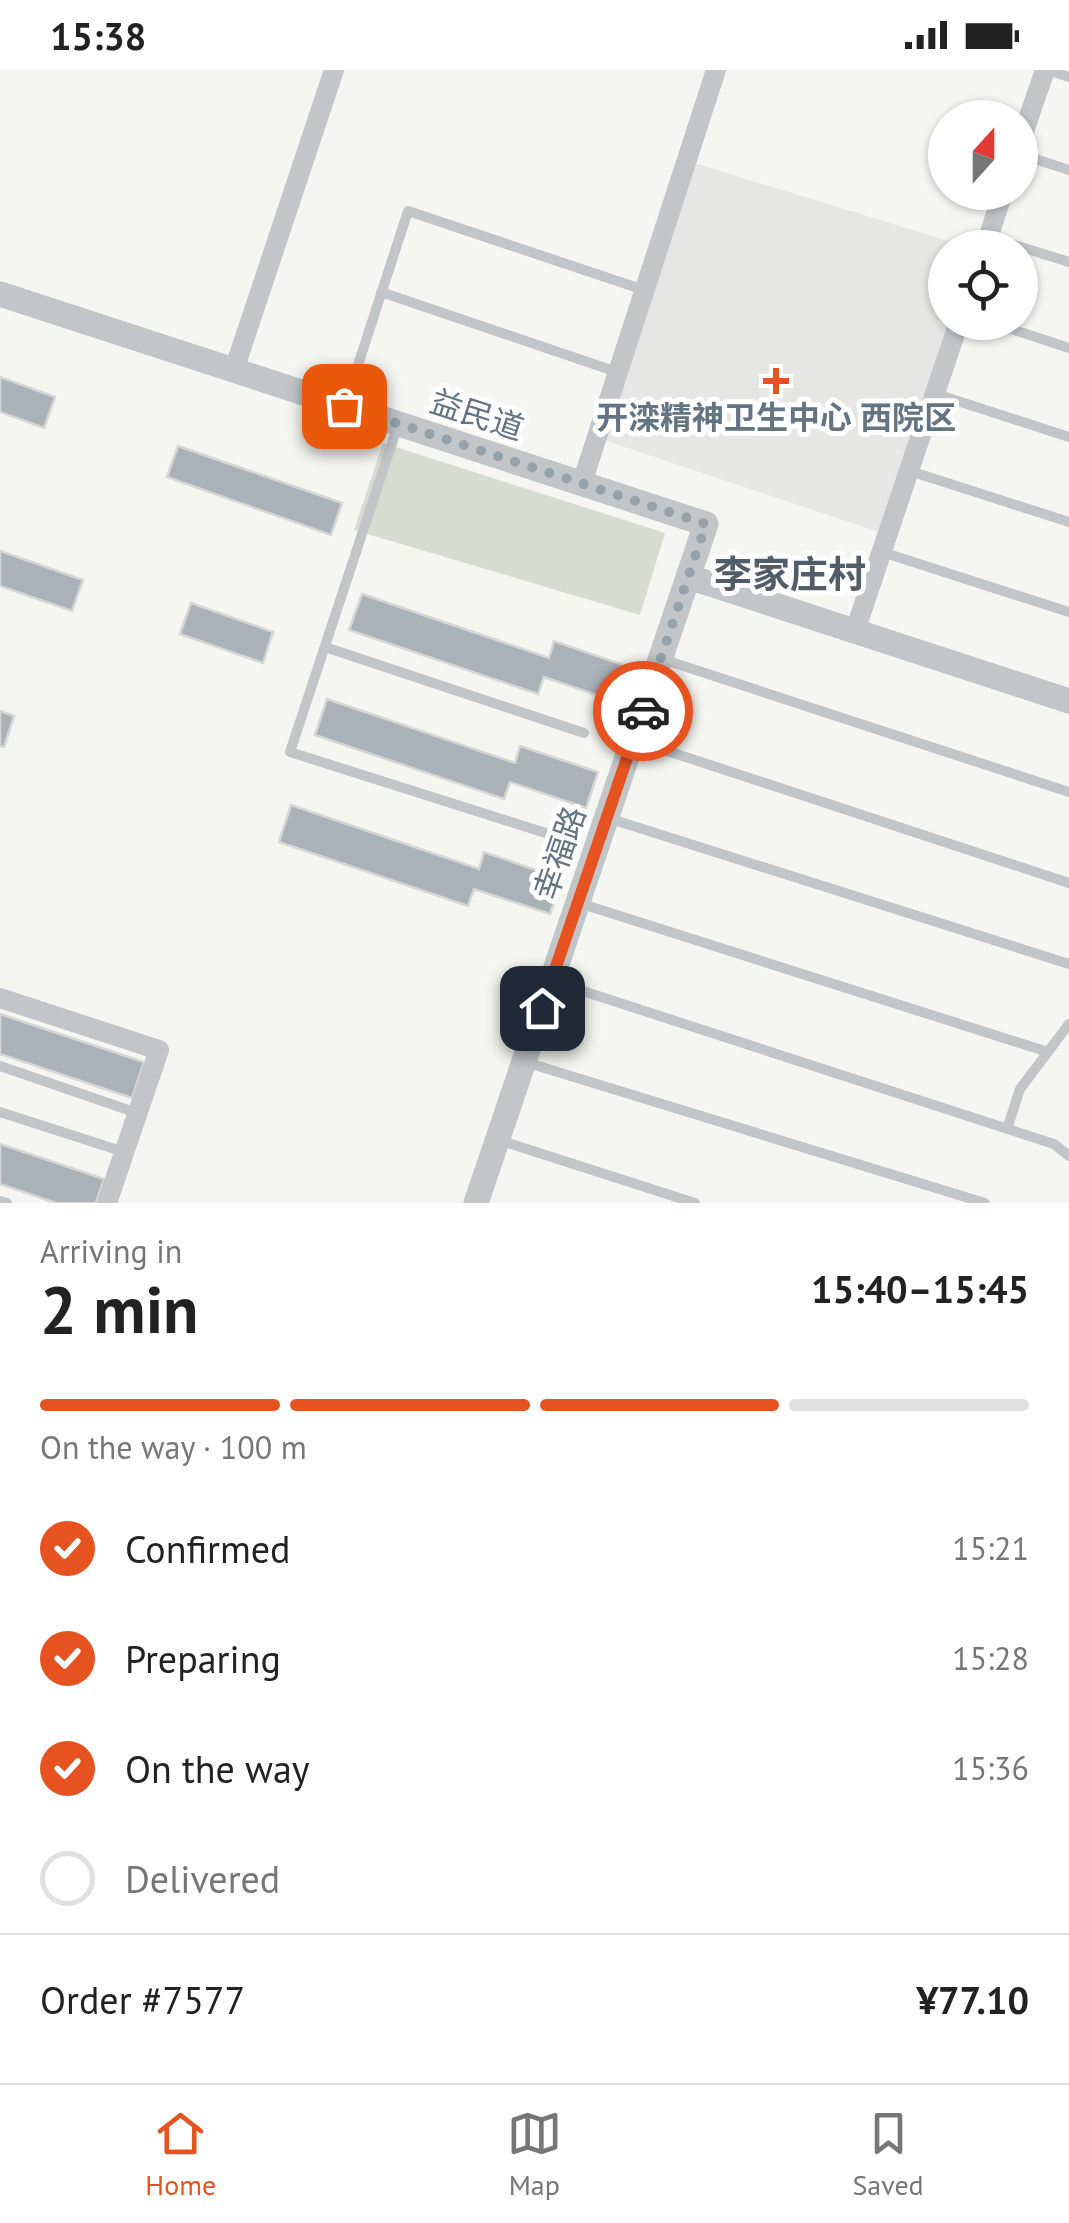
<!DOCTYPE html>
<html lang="en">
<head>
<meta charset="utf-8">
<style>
  :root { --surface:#fff; --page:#f2f2f2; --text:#222; --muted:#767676; --line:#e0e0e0; --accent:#e75320 }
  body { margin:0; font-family:"PT Sans","Noto Sans SC",sans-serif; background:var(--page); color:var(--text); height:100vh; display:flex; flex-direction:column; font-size:38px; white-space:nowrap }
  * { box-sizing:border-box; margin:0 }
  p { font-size:32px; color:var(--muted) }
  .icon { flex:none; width:55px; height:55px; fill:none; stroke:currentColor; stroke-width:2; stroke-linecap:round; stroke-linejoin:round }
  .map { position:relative; height:1133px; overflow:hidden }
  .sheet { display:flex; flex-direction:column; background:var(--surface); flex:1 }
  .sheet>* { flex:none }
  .needle { width:65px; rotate:21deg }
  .controls { position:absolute; left:928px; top:30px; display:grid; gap:20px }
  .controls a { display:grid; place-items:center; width:110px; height:110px; border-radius:50%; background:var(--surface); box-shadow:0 2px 8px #0004; font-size:50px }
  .pin { position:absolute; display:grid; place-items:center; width:85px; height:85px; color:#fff; margin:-42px; border-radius:20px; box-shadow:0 5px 15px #0006 }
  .courier { position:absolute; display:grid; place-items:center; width:100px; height:100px; margin:-50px; border:8px solid #e75320; border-radius:50%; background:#fff; color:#222; box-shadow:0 2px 12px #0007 }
  .headline em { font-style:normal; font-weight:600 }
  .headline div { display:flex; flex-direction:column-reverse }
  .headline { display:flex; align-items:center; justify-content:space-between; height:170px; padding:0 40px }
  h1 { font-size:65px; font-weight:600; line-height:75px }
  .bar { display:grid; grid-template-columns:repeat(4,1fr); gap:15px 10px; align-content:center; height:120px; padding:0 40px }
  .bar i { height:12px; border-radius:8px; background:var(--line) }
  .bar .on { background:var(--accent) }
  .bar p { grid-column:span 4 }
  .line { display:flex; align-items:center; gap:25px; padding:0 40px; border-top:2px solid var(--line) }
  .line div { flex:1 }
  ol { padding:0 40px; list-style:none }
  li { display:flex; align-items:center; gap:30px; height:110px }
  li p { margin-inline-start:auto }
  li .icon { padding:10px; border-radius:50%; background:var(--accent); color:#fff; stroke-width:4 }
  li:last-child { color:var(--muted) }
  li i { width:55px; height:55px; border:5px solid var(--line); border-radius:50% }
  .status { display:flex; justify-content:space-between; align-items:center; height:70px; padding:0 50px; background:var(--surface); direction:ltr }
  .status svg { height:28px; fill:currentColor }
  .menu { display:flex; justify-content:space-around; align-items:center; height:140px; border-top:2px solid var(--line); background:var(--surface); font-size:28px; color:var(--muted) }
  .menu a { display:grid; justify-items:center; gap:5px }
  .menu .on { color:var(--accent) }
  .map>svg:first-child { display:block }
  .built { fill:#e6e7e5 }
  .park { fill:#d6dcd2 }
  .building { fill:#aab2b8; stroke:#d6d6d4; stroke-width:2.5 }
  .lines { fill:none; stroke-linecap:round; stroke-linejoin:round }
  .service { stroke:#c2c6c9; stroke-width:10 }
  .minor { stroke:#c2c6c9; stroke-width:20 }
  .tertiary { stroke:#c2c6c9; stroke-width:25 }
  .done { stroke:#96a1aa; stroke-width:10; stroke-dasharray:0 18 }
  .route { stroke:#e75320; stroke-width:12 }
  .poi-dot { fill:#e75320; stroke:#fff; stroke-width:4 }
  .labels { text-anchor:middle; stroke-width:10; stroke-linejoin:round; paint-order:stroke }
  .street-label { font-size:32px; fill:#637483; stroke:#fff }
  .poi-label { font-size:32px; font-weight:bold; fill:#637483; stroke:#fff }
  .quarter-label { font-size:38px; font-weight:bold; fill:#515d68; stroke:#fff }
</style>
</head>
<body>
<div class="status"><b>15:38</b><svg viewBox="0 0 49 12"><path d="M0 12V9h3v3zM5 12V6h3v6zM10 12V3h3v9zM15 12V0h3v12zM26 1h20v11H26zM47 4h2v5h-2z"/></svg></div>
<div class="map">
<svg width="1069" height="1133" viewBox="0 0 1069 1133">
  <rect width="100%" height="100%" fill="#f5f5f1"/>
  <path class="built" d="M694,93L968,177L945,178V252L950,253L879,462L604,370Z"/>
  <path class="park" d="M383,373L665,463L640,545L354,460Z"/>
  <path class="building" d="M0,307L55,327L44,358L0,342Z
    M178,376L342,433L331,465L167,407Z
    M0,481L83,510L72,541L0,516Z
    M362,524L549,588L554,571L632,598L620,633L544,607L538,624L349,560Z
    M191,533L273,562L263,593L180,564Z
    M327,629L515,693L520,676L598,702L586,738L510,712L504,729L315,665Z
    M0,641L14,646L4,677L0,676Z
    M291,735L479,799L484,782L562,809L550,844L474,819L468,836L279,772Z
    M0,944L144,992L132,1028L0,984Z
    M0,1074L104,1109L96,1133H56L0,1114Z"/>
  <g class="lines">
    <path class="service" d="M1048,0L1069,7
      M1020,84L1069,100
      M989,167L1069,192
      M381,222L617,302
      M990,252L1069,278
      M936,324L1069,367
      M345,335L408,141L644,220
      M398,355L290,682L555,766
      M910,401L1069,452
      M882,482L1069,542
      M325,577L584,663
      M662,589L1069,722
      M634,670L1069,813
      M608,748L1069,894
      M579,833L1048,982
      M552,911L1054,1074L1069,1086
      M525,992L985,1133
      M0,996L137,1043
      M0,1042L124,1082
      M1007,1059L1020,1019L1069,954
      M499,1070L695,1133
      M0,1131L7,1133"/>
    <path class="minor" d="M1020,73L1045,0
      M985,178L1003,122
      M234,300L334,0
      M582,413L716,0
      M855,561L959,252
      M0,928L159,980L107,1133"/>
    <path class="tertiary" d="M0,224L706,454L476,1133
      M689,507L1069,631"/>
  </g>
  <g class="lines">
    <path class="done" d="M344,336L706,454L643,641"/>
    <path class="route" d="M542,938L643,641"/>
  </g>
  <path class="poi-dot" d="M771 296h10v10h10v10h-10v10h-10v-10h-10v-10h10z"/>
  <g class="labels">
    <g class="street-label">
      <text transform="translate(477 345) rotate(18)" y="11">益民道</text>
      <text transform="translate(560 783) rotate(-71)" y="11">幸福路</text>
    </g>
    <g class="poi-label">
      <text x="776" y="359">开滦精神卫生中心 西院区</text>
    </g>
    <g class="quarter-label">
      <text x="790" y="518">李家庄村</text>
    </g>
  </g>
</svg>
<div class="controls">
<a><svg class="needle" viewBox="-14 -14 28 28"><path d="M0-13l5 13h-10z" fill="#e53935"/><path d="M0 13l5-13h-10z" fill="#767676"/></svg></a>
<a><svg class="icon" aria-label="locate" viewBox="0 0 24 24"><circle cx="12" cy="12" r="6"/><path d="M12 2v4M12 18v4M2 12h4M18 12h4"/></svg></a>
</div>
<div class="pin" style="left:344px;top:336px;background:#ea580c"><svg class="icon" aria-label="bag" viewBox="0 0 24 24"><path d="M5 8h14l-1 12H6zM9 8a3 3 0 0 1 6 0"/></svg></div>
<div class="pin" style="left:542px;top:938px;background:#1f2937"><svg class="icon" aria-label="home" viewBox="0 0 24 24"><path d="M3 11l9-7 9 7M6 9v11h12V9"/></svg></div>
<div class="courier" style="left:643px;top:641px"><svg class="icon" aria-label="car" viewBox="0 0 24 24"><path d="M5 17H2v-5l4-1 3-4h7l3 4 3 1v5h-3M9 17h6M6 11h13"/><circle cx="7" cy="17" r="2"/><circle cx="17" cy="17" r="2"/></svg></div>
</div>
<section class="sheet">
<div class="headline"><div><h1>2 min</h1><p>Arriving in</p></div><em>15:40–15:45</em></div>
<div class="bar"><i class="on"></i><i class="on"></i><i class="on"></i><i></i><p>On the way · 100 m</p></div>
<ol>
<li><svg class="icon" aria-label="check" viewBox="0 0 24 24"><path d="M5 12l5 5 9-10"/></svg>Confirmed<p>15:21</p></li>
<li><svg class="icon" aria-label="check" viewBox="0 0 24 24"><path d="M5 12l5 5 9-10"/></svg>Preparing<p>15:28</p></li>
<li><svg class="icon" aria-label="check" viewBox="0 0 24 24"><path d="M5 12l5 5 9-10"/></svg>On the way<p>15:36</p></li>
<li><i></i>Delivered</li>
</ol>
<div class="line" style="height:130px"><div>Order #7577</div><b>¥77.10</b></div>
</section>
<nav class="menu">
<a class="on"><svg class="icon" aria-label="home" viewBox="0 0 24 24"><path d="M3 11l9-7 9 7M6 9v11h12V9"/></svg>Home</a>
<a><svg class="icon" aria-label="map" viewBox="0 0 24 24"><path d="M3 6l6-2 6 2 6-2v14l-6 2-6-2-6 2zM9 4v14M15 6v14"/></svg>Map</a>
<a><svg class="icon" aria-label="saved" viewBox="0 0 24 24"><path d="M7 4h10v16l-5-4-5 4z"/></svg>Saved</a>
</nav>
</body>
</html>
